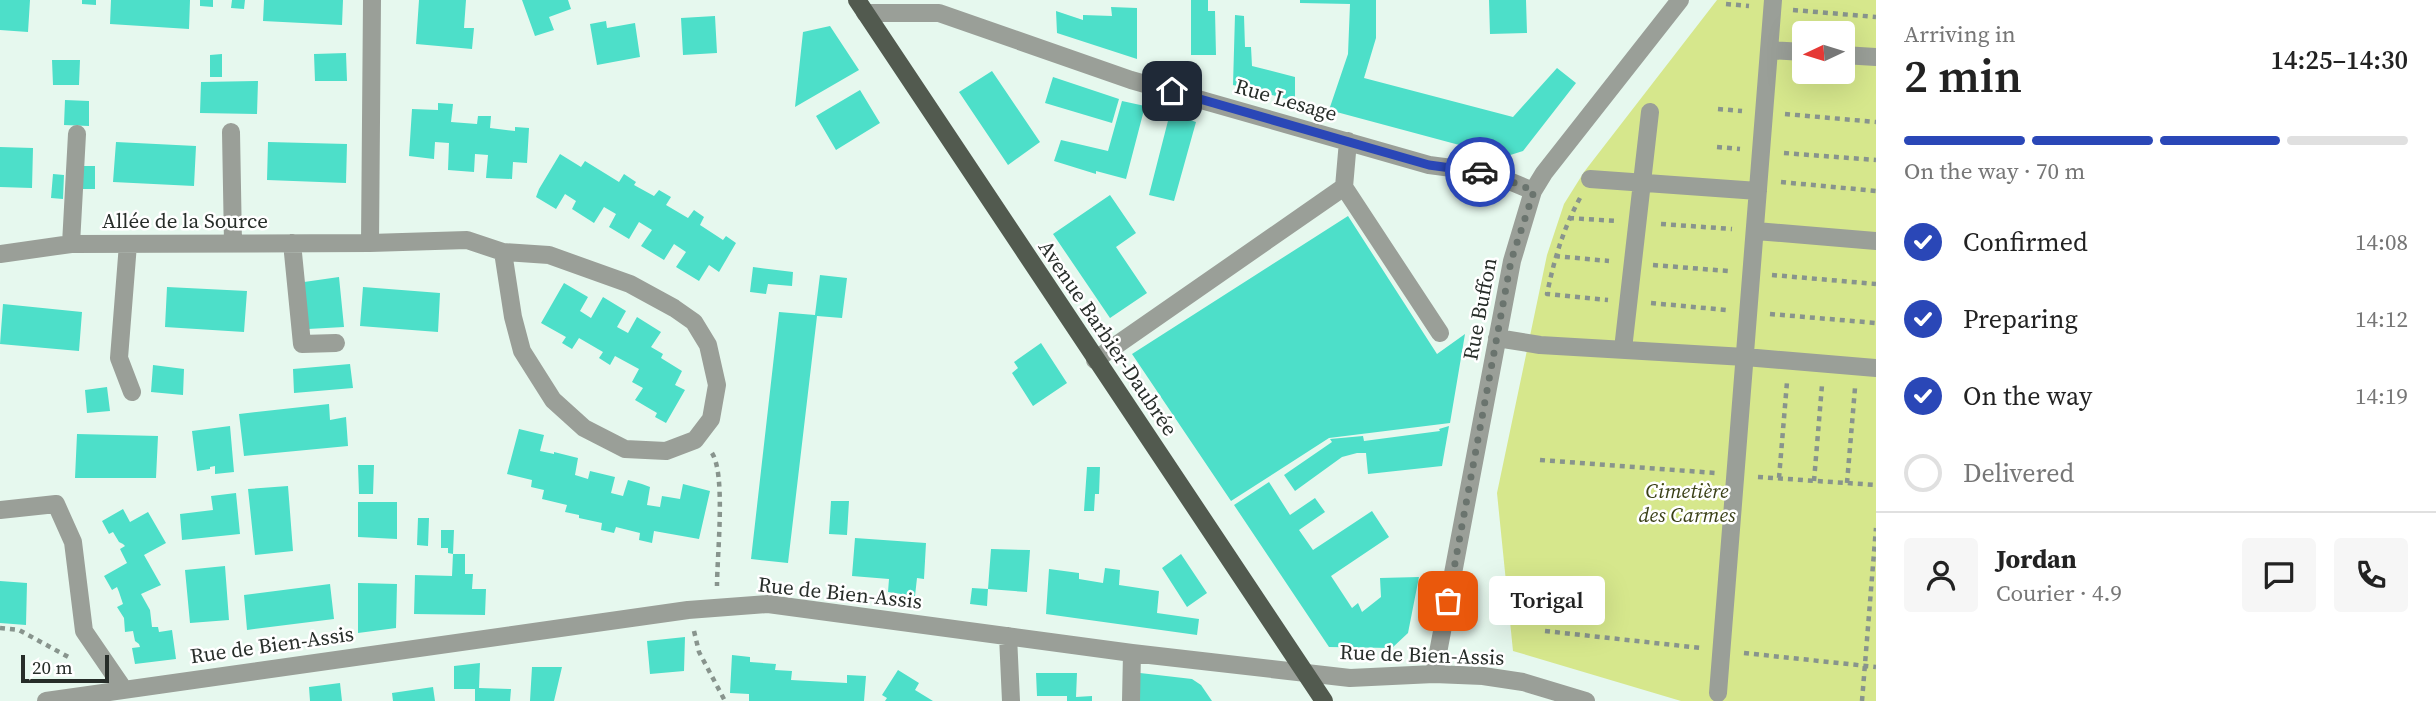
<!DOCTYPE html>
<html lang="en">
<head>
<meta charset="utf-8">
<style>
  :root { --surface:#fff; --page:#f6f6f6; --text:#222; --muted:#767676; --line:#e0e0e0; --accent:#2a47b7 }
  body { margin:0; font-family:"Source Serif 4",serif; background:var(--page); color:var(--text); height:100vh; display:flex; flex-direction:column; font-size:26px; white-space:nowrap }
  * { box-sizing:border-box; margin:0 }
  p { font-size:23px; color:var(--muted) }
  .icon { flex:none; width:38px; height:38px; fill:none; stroke:currentColor; stroke-width:2; stroke-linecap:round; stroke-linejoin:round }
  .map { position:relative; flex:1; overflow:hidden }
  .panel { display:flex; flex-direction:column; background:var(--surface); width:560px }
  .panel>* { flex:none }
  .needle { width:46px; rotate:266deg }
  .buttons { position:absolute; left:1792px; top:21px; display:grid; gap:14px }
  .buttons a { display:grid; place-items:center; width:63px; height:63px; border-radius:7px; background:var(--surface); box-shadow:0 7px 28px #0002; font-size:35px }
  .scale { position:absolute; left:21px; bottom:18px; width:88px; box-sizing:border-box; padding-left:7px; border:4px solid #272d29; border-top:0; font-size:19px; line-height:24px; white-space:nowrap; color:#272d29; -webkit-text-stroke:5px #fff; paint-order:stroke }
  .pin { position:absolute; display:grid; place-items:center; width:60px; height:60px; color:#fff; margin:-30px; border-radius:14px; box-shadow:0 4px 10px #0006 }
  .courier { position:absolute; display:grid; place-items:center; width:70px; height:70px; margin:-35px; border:5px solid #2a47b7; border-radius:50%; background:#fff; color:#222; box-shadow:0 2px 9px #0007 }
  .bubble { position:absolute; height:49px; border-radius:7px; background:var(--surface); box-shadow:0 7px 28px #0002; font-size:23px; font-weight:600; line-height:49px; text-align:center }
  .headline em { font-style:normal; font-weight:600 }
  .headline div { display:flex; flex-direction:column-reverse }
  .headline { display:flex; align-items:center; justify-content:space-between; height:119px; padding:0 28px }
  h1 { font-size:46px; font-weight:600; line-height:52px }
  .bar { display:grid; grid-template-columns:repeat(4,1fr); gap:10px 7px; align-content:center; height:84px; padding:0 28px }
  .bar i { height:9px; border-radius:5px; background:var(--line) }
  .bar .on { background:var(--accent) }
  .bar p { grid-column:span 4 }
  .line { display:flex; align-items:center; gap:18px; padding:0 28px; border-top:2px solid var(--line) }
  .line div { flex:1 }
  .round { display:grid; place-items:center; flex:none; width:74px; height:74px; border-radius:7px; background:var(--page) }
  ol { padding:0 28px; list-style:none }
  li { display:flex; align-items:center; gap:21px; height:77px }
  li p { margin-inline-start:auto }
  li .icon { padding:7px; border-radius:50%; background:var(--accent); color:#fff; stroke-width:4 }
  li:last-child { color:var(--muted) }
  li i { width:38px; height:38px; border:4px solid var(--line); border-radius:50% }
  main { display:flex; flex:1; min-height:0 }
  .map>svg:first-child { display:block }
  .green { fill:#d6e78c; fill-rule:evenodd }
  .building { fill:#4ddfc9 }
  .lines { fill:none; stroke-linecap:round; stroke-linejoin:round }
  .path { stroke:#88948d; stroke-width:4.5; stroke-dasharray:5 5; stroke-linecap:butt }
  .minor { stroke:#9a9f98; stroke-width:18 }
  .major { stroke:#525a4f; stroke-width:18 }
  .done { stroke:#6a746e; stroke-width:7; stroke-dasharray:0 12.6 }
  .route { stroke:#2a47b7; stroke-width:9 }
  .labels { text-anchor:middle; stroke-width:5; stroke-linejoin:round; paint-order:stroke }
  .street-label { font-size:21px; fill:#272d29; stroke:#fff }
  .park-label { font-size:21px; font-style:italic; fill:#3a4017; stroke:#fff }
</style>
</head>
<body>
<main>
<div class="map">
<svg width="1876" height="701" viewBox="0 0 1876 701">
  <rect width="100%" height="100%" fill="#e6f8ee"/>
  <path class="green" d="M1717,0H1876V701H1681L1513,651L1497,493L1547,255L1564,204L1584,172ZM1804,33H1843V72H1804Z"/>
  <path class="building" d="M0,0H30L28,32L0,30Z
    M82,0H96V5L82,4Z
    M111,0H190L189,29L110,24Z
    M200,0H213V7L200,6Z
    M232,0H245L244,9L231,8Z
    M264,0H343L342,25L263,21Z
    M419,0H466L464,28H474L472,49L416,44Z
    M522,0H568L571,9L549,17L554,30L535,36Z
    M1191,0H1208V11H1215L1216,55H1191Z
    M1300,0H1376V38L1364,78L1513,117L1557,68L1576,83L1523,151L1504,157L1329,110L1348,54L1350,4L1300,3Z
    M1489,0H1526L1527,33L1490,34Z
    M1111,7L1137,8V59L1057,33L1056,11L1083,20V15L1112,16Z
    M1235,15L1244,16L1245,47H1251L1252,66L1295,77V101L1233,85Z
    M715,16L717,53L683,55L681,18Z
    M606,21L607,28L635,23L640,57L597,65L590,24Z
    M830,26L859,70L795,107L803,32Z
    M346,53L347,81H315L314,54Z
    M222,54V77H210V55Z
    M52,60H80L79,85H53Z
    M992,71L1040,142L1008,165L959,92Z
    M1053,77L1119,99L1112,123L1045,103Z
    M258,81L257,114L200,113L201,82Z
    M860,90L880,123L836,150L816,116Z
    M65,100L89,101V126L64,125Z
    M1122,101L1145,106L1126,179L1096,171V174L1054,161L1061,140L1108,151Z
    M438,103L453,104L451,122L477,124L478,116H491L490,128L515,131V127L529,128L527,163L513,162L512,179L486,178L488,155L475,154L474,172L448,170L449,143L435,142L434,159L409,156L412,109L438,110Z
    M1170,113L1196,122L1174,201L1149,195Z
    M116,142L196,146L194,186L113,182Z
    M268,142L347,144L346,183L267,180Z
    M0,147L33,148L32,188L0,187Z
    M560,154L581,167L585,161L619,182L624,174L636,182L634,185L654,196L659,190L671,197L666,205L688,218L694,210L704,217L700,225L723,240L726,236L736,243L719,272L709,265L699,281L676,267L686,252L674,244L664,260L641,246L652,230L639,222L629,239L609,227L616,214L604,207L594,223L572,209L576,201L565,194L556,209L536,197L539,189Z
    M83,166H95V189H82Z
    M53,174L64,175L63,199L51,198Z
    M1110,195L1136,233L1116,247L1147,293L1110,318L1053,234Z
    M1348,216L1437,354L1465,334L1450,423L1329,438L1231,501L1132,354Z
    M753,267L793,272L792,286L768,284L766,294L750,292Z
    M820,275L847,278L842,318L817,316L788,563L751,559L779,312L815,315Z
    M339,277L344,327L308,329L304,282Z
    M564,283L588,297L580,311L591,318L603,297L626,311L617,327L628,333L637,317L661,332L651,347L663,354L661,358L682,371L675,385L685,390L666,423L655,417L657,413L635,400L643,388L632,382L639,369L615,356L610,365L599,358L603,352L579,338L572,349L562,343L566,337L541,323Z
    M167,287L247,291L244,332L165,327Z
    M363,287L440,293L438,332L360,326Z
    M3,304L82,312L79,351L0,344Z
    M1041,343L1067,383L1033,406L1012,373L1018,368L1014,362Z
    M350,364L353,388L294,393L293,369Z
    M153,365L184,369L183,395L151,392Z
    M107,387L110,411L87,413L85,390Z
    M329,404L330,420L346,417L348,446L244,456L239,414Z
    M230,426L234,472L215,474V466L210,467V469L197,471L192,431Z
    M1449,426L1442,466L1368,474L1366,453H1357L1342,457L1295,491L1284,475L1332,442L1330,439L1363,436L1364,441L1440,431L1439,429Z
    M519,429L544,435L540,451L554,454V452L578,458L575,475L588,479L590,471L615,477L611,493L623,496L628,480L642,484L650,487L647,505L660,507L662,496L680,499L683,484L710,491L699,539L654,531L652,543L639,540L640,533L616,527L614,533L601,530L602,523L579,518V515L565,512L567,505L542,499L544,490L531,487L532,480L507,474Z
    M77,434L158,436L156,478H75Z
    M358,465H374L373,494H359Z
    M1087,467H1100L1099,494H1095L1094,511H1084Z
    M1269,482L1290,515L1315,498L1325,512L1299,530L1313,550L1372,511L1389,537L1331,576L1352,608L1358,603L1362,612L1381,597L1380,578L1419,577L1408,633L1392,648L1329,647L1234,505Z
    M288,486L293,551L255,555L248,489Z
    M236,493L240,534L182,540L180,514L213,510L211,496Z
    M831,501H849L847,535L829,534Z
    M358,502H397V539L358,537Z
    M123,509L130,522L148,512L166,543L144,555L161,585L141,594L150,610L152,627H158L159,632L172,630L176,659L135,664L132,648L140,647L139,644L135,641L133,631L125,632L124,618L117,607L123,604L119,592L117,587L112,590L104,576L127,563L120,549L125,546L123,544L119,542L113,532L109,534L102,521Z
    M418,518H429L428,546L417,545Z
    M441,530H454L453,554H465V574H473L472,589H486L485,615L414,614L415,575L452,576L453,554L448,553V548H441Z
    M855,538L926,543L924,579L917,578L915,596L888,592L889,579L852,576Z
    M991,549L1030,550L1027,592L988,589Z
    M1181,554L1207,593L1187,607L1162,568Z
    M225,566L229,620L190,623L185,570Z
    M1105,568L1120,570L1119,585L1159,591L1157,613L1199,619L1197,635L1046,614L1049,569L1079,573V579L1103,583Z
    M0,581L27,583L26,625L0,623Z
    M358,583L397,584L396,628L358,633Z
    M330,584L334,619L247,630L244,595Z
    M972,588L988,589L987,606L970,604Z
    M685,637L684,671L650,674L647,641Z
    M732,655L750,657V662L776,664L775,670L792,671L791,680L847,683V675L866,676L864,701H749V694L730,693Z
    M480,663L479,688L511,689L510,701H475V689H454V666Z
    M532,667H562L554,701H530Z
    M898,670L919,683L915,690L933,701H885L887,698L882,695Z
    M1036,673H1077L1076,697L1092,696V701H1067V696H1037Z
    M1140,673L1192,679L1201,685L1212,701H1139Z
    M340,683L342,701H310L309,687Z
    M433,687L435,701H393L392,693Z"/>
  <g class="lines">
    <path class="path" d="M1726,4L1749,6
      M1793,10L1876,17
      M1718,109L1742,111
      M1785,114L1876,122
      M1717,147L1740,149
      M1784,153L1876,160
      M1781,182L1876,191
      M1580,198C1563,229 1554,260 1547,294L1608,300
      M1569,218L1617,221
      M1661,224L1732,229
      M1555,256L1609,261
      M1653,265L1728,271
      M1772,275L1876,284
      M1651,303L1726,310
      M1770,314L1876,323
      M712,453C726,475 717,555 717,586
      M1540,460L1715,473
      M1758,477L1876,485
      M1779,478L1787,382
      M1814,481L1822,385
      M1847,483L1855,388
      M0,628L19,630L72,659
      M694,631L699,652L725,701
      M1545,631L1701,648
      M1744,653L1876,667
      M1862,701L1876,528"/>
    <path class="minor" d="M865,13H939L1131,80L1429,165L1490,173L1533,191
      M1769,50L1804,52
      M1843,55L1876,57
      M231,132L233,243
      M1590,179L1758,191
      M1344,187L1440,333
      M1756,231L1876,241
      M292,243L302,344L336,343
      M370,243L372,0
      M71,244L77,134
      M128,244L119,358L132,392
      M0,254L71,244L370,243L467,240L503,252L549,255L630,284L674,308L694,322L708,345L717,385L711,419L695,440L666,451L625,449L584,428L553,400L522,351L513,317L503,252
      M1497,338L1540,345L1745,357L1876,368
      M1623,349L1650,112
      M1095,360L1344,187L1348,141
      M0,510L56,504L73,542L84,631L123,688
      M1008,636L1011,701
      M1434,674L1512,261L1533,191L1544,173L1680,0
      M1718,693L1773,0
      M46,701L688,610L768,604L1132,653L1350,678L1434,674L1483,676L1523,682L1586,701
      M1131,701L1132,653"/>
    <path class="major" d="M857,0L1324,701"/>
  </g>
  <g class="lines">
    <path class="done" d="M1448,601L1511,261L1534,191L1490,173L1480,172"/>
    <path class="route" d="M1172,91L1429,165L1480,172"/>
  </g>
  <g class="labels">
    <g class="street-label">
      <text transform="translate(1286 100) rotate(16)" y="7">Rue Lesage</text>
      <text x="185" y="228">Allée de la Source</text>
      <text transform="translate(1480 309) rotate(-79)" y="7">Rue Buffon</text>
      <text transform="translate(1108 338) rotate(56)" y="7">Avenue Barbier-Daubrée</text>
      <text transform="translate(840 593) rotate(6)" y="7">Rue de Bien-Assis</text>
      <text transform="translate(272 645) rotate(-8)" y="7">Rue de Bien-Assis</text>
      <text transform="translate(1422 655) rotate(2)" y="7">Rue de Bien-Assis</text>
    </g>
    <g class="park-label">
      <text x="1687" y="498">Cimetière<tspan x="1687" dy="24">des Carmes</tspan></text>
    </g>
  </g>
</svg>
<div class="buttons">
<a><svg class="needle" viewBox="-14 -14 28 28"><path d="M0-13l5 13h-10z" fill="#e53935"/><path d="M0 13l5-13h-10z" fill="#767676"/></svg></a>
</div>
<div class="scale">20 m</div>
<div class="pin" style="left:1448px;top:601px;background:#ea580c"><svg class="icon" aria-label="bag" viewBox="0 0 24 24"><path d="M5 8h14l-1 12H6zM9 8a3 3 0 0 1 6 0"/></svg></div>
<div class="pin" style="left:1172px;top:91px;background:#1f2937"><svg class="icon" aria-label="home" viewBox="0 0 24 24"><path d="M3 11l9-7 9 7M6 9v11h12V9"/></svg></div>
<div class="courier" style="left:1480px;top:172px"><svg class="icon" aria-label="car" viewBox="0 0 24 24"><path d="M5 17H2v-5l4-1 3-4h7l3 4 3 1v5h-3M9 17h6M6 11h13"/><circle cx="7" cy="17" r="2"/><circle cx="17" cy="17" r="2"/></svg></div>
<div class="bubble" style="left:1489px;top:576px;width:116px">Torigal</div>
</div>
<section class="panel">
<div class="headline"><div><h1>2 min</h1><p>Arriving in</p></div><em>14:25–14:30</em></div>
<div class="bar"><i class="on"></i><i class="on"></i><i class="on"></i><i></i><p>On the way · 70 m</p></div>
<ol>
<li><svg class="icon" aria-label="check" viewBox="0 0 24 24"><path d="M5 12l5 5 9-10"/></svg>Confirmed<p>14:08</p></li>
<li><svg class="icon" aria-label="check" viewBox="0 0 24 24"><path d="M5 12l5 5 9-10"/></svg>Preparing<p>14:12</p></li>
<li><svg class="icon" aria-label="check" viewBox="0 0 24 24"><path d="M5 12l5 5 9-10"/></svg>On the way<p>14:19</p></li>
<li><i></i>Delivered</li>
</ol>
<div class="line" style="height:126px"><a class="round"><svg class="icon" aria-label="person" viewBox="0 0 24 24"><circle cx="12" cy="8" r="4"/><path d="M4 21q1-7 8-7t8 7"/></svg></a><div><b>Jordan</b><p>Courier · 4.9</p></div><a class="round"><svg class="icon" aria-label="chat" viewBox="0 0 24 24"><path d="M4 5h16v11H9l-5 4z"/></svg></a><a class="round"><svg class="icon" aria-label="phone" viewBox="0 0 24 24"><path d="M5 4h4l2 5-3 2q2 4 5 5l2-3 5 2v4C11 20 4 13 5 4z"/></svg></a></div>
</section>
</main>
</body>
</html>
